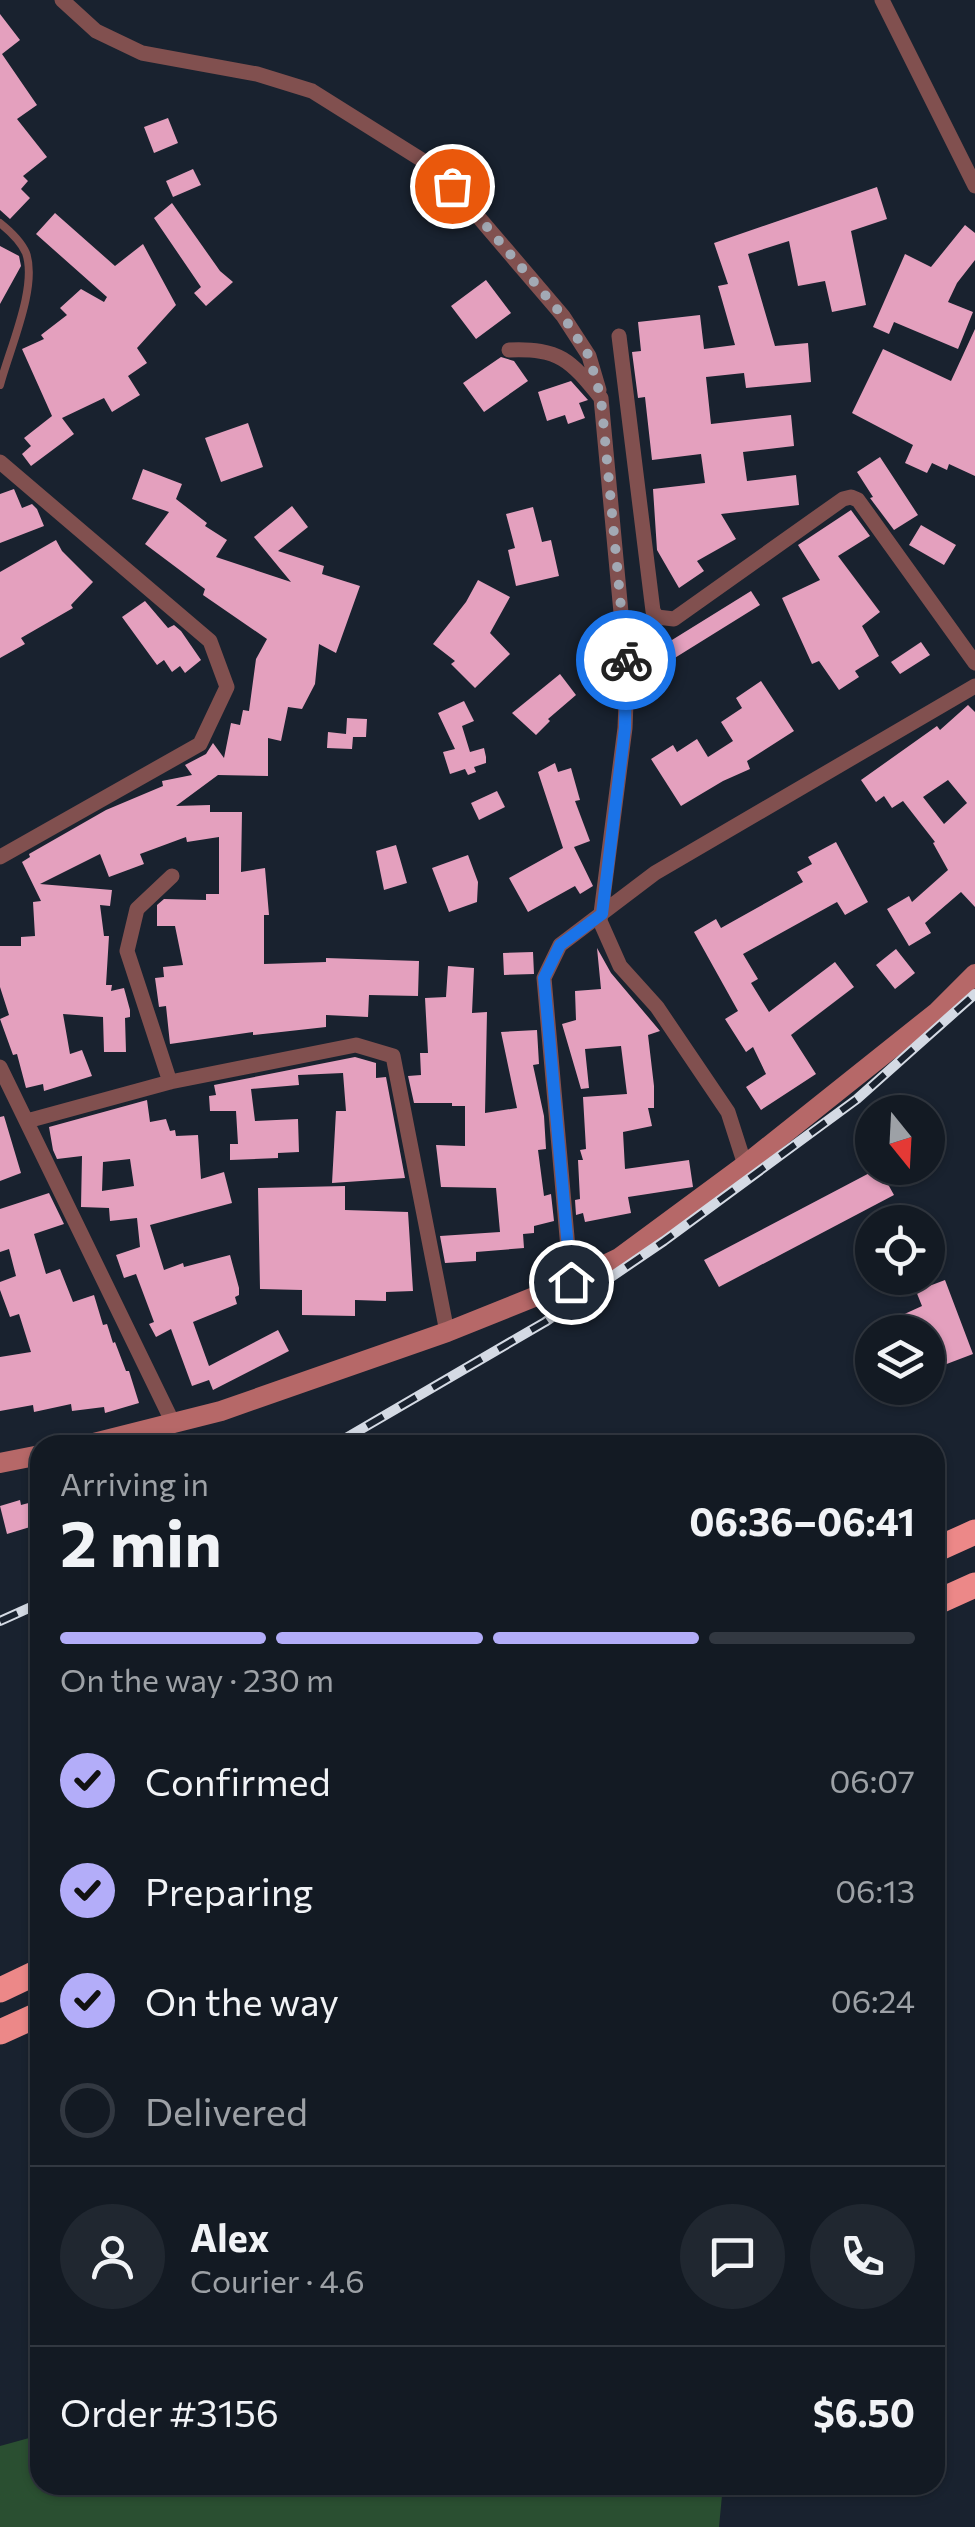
<!DOCTYPE html>
<html lang="en">
<head>
<meta charset="utf-8">
<style>
  :root { --surface:#131a23; --page:#202730; --text:#f1f3f6; --muted:#9da1a6; --line:#323841; --accent:#b3adf9 }
  body { margin:0; font-family:Commissioner,sans-serif; background:var(--page); color:var(--text); height:100vh; display:flex; flex-direction:column; font-size:38px; white-space:nowrap }
  * { box-sizing:border-box; margin:0 }
  p { font-size:32px; color:var(--muted) }
  .icon { flex:none; width:55px; height:55px; fill:none; stroke:currentColor; stroke-width:2; stroke-linecap:round; stroke-linejoin:round }
  .map { position:relative; flex:1; overflow:hidden }
  .details { position:absolute; left:30px; top:1435px; width:915px; height:1060px; display:flex; flex-direction:column; background:var(--surface); border-radius:30px; box-shadow:0 2px 8px #0004,0 0 0 2px var(--line) }
  .details>* { flex:none }
  .needle { width:65px; rotate:162deg }
  .tools { position:absolute; left:855px; top:1095px; display:grid; gap:20px }
  .tools a { display:grid; place-items:center; width:90px; height:90px; border-radius:50%; background:var(--surface); box-shadow:0 2px 8px #0004,0 0 0 2px var(--line); font-size:50px }
  .pin { position:absolute; display:grid; place-items:center; width:85px; height:85px; color:#fff; margin:-42px; border:5px solid #fff; border-radius:50%; box-shadow:0 2px 10px #0007 }
  .courier { position:absolute; display:grid; place-items:center; width:100px; height:100px; margin:-50px; border:8px solid #1a73e8; border-radius:50%; background:#fff; color:#222; box-shadow:0 2px 12px #0007 }
  .overview em { font-style:normal; font-weight:700 }
  .overview div { display:flex; flex-direction:column-reverse }
  .overview { display:flex; align-items:center; justify-content:space-between; height:170px; padding:0 30px }
  h1 { font-size:65px; font-weight:700; line-height:75px }
  .bar { display:grid; grid-template-columns:repeat(4,1fr); gap:15px 10px; align-content:center; height:120px; padding:0 30px }
  .bar i { height:12px; border-radius:8px; background:var(--line) }
  .bar .active { background:var(--accent) }
  .bar p { grid-column:span 4 }
  .line { display:flex; align-items:center; gap:25px; padding:0 30px; border-top:2px solid var(--line) }
  .line div { flex:1 }
  .round { display:grid; place-items:center; flex:none; width:105px; height:105px; border-radius:52px; background:var(--page) }
  ol { padding:0 30px; list-style:none }
  li { display:flex; align-items:center; gap:30px; height:110px }
  li p { margin-inline-start:auto }
  li .icon { padding:10px; border-radius:50%; background:var(--accent); color:#111; stroke-width:4 }
  li:last-child { color:var(--muted) }
  li i { width:55px; height:55px; border:5px solid var(--line); border-radius:50% }
  .map>svg:first-child { display:block }
  .green { fill:#2a4f31 }
  .building { fill:#e4a0be; fill-rule:evenodd }
  .lines { fill:none; stroke-linecap:round; stroke-linejoin:round }
  .service { stroke:#81504f; stroke-width:8 }
  .minor { stroke:#81504f; stroke-width:15 }
  .secondary { stroke:#b66868; stroke-width:20 }
  .trunk { stroke:#ec8888; stroke-width:25 }
  .rail-casing { stroke:#d4dae4; stroke-width:10 }
  .rail { stroke:#19222f; stroke-width:6; stroke-dasharray:19; stroke-linecap:butt }
  .done { stroke:#a2a9b4; stroke-width:10; stroke-dasharray:0 18 }
  .route { stroke:#1a73e8; stroke-width:12 }
</style>
</head>
<body>
<div class="map">
<svg width="975" height="2527" viewBox="0 0 975 2527">
  <rect width="100%" height="100%" fill="#19222f"/>
  <path class="green" d="M40,2435V2485H723L719,2527H0V2446Z"/>
  <path class="building" d="M0,14L20,40L2,54L37,105L17,119L47,157L23,176L28,181L21,189L30,198L10,219L0,210Z
    M168,118L178,143L154,153L144,127Z
    M193,169L201,185L173,197L166,181Z
    M877,187L887,219L851,231L866,305L832,312L825,281L798,286L789,241L748,254L775,346L808,343L811,382L746,388L744,373L706,377L711,424L791,415L794,446L743,452L747,481L796,475L799,505L721,514L736,539L697,561L704,571L679,588L657,550L653,489L705,483L701,454L652,460L645,397L638,398L632,352L641,351L638,322L700,315L704,349L735,345L718,286L728,284L714,243Z
    M172,203L220,271L233,282L206,306L194,293L201,287L154,218Z
    M55,213L115,266L143,244L176,305L137,348L147,363L128,376L140,395L112,412L104,398L62,418L74,434L31,466L22,454L31,446L24,438L52,416L22,349L44,339L41,335L67,315L60,308L81,289L104,302L107,297L36,234Z
    M965,225L975,233V260L957,283L948,302L973,312L958,349L894,322L889,334L873,327L905,254L931,267Z
    M0,246L19,256L21,266L0,304Z
    M486,280L511,313L476,339L451,306Z
    M975,329V476L949,464L947,470L932,463L927,473L905,463L913,445L852,413L883,349L951,381Z
    M501,357L514,361L528,381L484,412L463,383Z
    M571,381L588,400L579,403L585,418L568,424L565,415L547,421L538,392Z
    M248,423L263,467L221,482L205,438Z
    M880,457L918,515L894,530L870,498L873,497L857,472Z
    M143,469L182,484L176,499L207,523L205,526L227,540L216,557L291,582L254,537L292,506L308,527L278,551L324,566L322,574L360,586L336,653L319,644L315,684L302,709L288,707L281,741L268,738V776L218,775L176,806L210,805V812H242L241,872L265,868L269,915H264V964L326,962V958L419,961L418,996L369,995L368,1017L326,1015V1027L253,1035V1032L170,1044L166,1006L159,1007L155,978L164,977L163,967L183,965L175,926H157V905L164,899L206,900V894H219V837L187,842L186,837L140,854L144,864L109,877L100,854L40,884L112,890L110,906L100,905L104,936H109L106,985H112L111,991L124,988L130,1010V1017L125,1018L126,1052H104L103,1017L63,1014L70,1054L82,1050L92,1076L44,1091L43,1084L26,1088L17,1054L13,1055L0,1019L9,1015L0,987V946H21V937L35,936L33,902L41,901L22,862L30,857L29,854L106,810L163,786L162,781L192,775L185,765L206,754L213,743L224,758L231,723L240,725L243,710L249,711L256,659L267,639L203,595L205,589L145,544L169,512L132,499Z
    M14,489L22,508L32,504L37,509L44,526L0,543V494Z
    M533,507L542,542L551,540L559,576L516,586L508,550L515,548L506,514Z
    M851,510L870,536L838,556L880,612L862,626L879,656L855,671L859,677L839,690L819,661L812,664L782,598L820,580L798,545Z
    M921,525L956,545L944,565L909,545Z
    M56,540L62,551L93,582L71,605L73,608L21,638L25,644L0,658V572Z
    M478,580L510,597L490,633L510,654L475,688L451,664L455,661L433,644L466,602Z
    M751,591L760,605L657,669L651,653Z
    M145,601L168,628L174,625L181,631L201,660L185,673L180,666L172,672L164,660L157,665L122,617Z
    M921,642L930,655L900,674L891,662Z
    M560,674L576,695L548,719L550,721L536,735L512,713Z
    M761,681L794,731L747,761L750,769L723,781L681,806L651,759L673,745L677,752L697,739L708,757L733,741L721,722L742,708L736,698Z
    M464,701L474,721L462,726L470,752L484,748L486,757V763L474,767L476,772L468,775L465,769L450,774L443,752L455,749L438,713Z
    M968,705L975,712V907L961,892L925,923L931,933L909,946L887,909L909,896L912,902L948,870L933,843L935,842L903,801L892,808L884,796L876,802L861,780L937,726L940,730ZM948,780L967,803L944,824L923,797Z
    M347,718L367,719L366,737H353L352,749L327,748L328,732L346,734Z
    M555,763L558,772L571,768L580,800L575,801L590,841L574,847L593,886L580,894L575,886L528,912L509,878L563,848L538,772Z
    M497,791L505,807L479,820L471,803Z
    M836,842L868,902L845,915L837,902L743,954L758,979L751,983L769,1012L835,962L854,987L791,1035L816,1074L761,1110L746,1087L766,1074L753,1047L746,1052L725,1019L738,1011L694,932L716,919L721,928L803,882L797,872L812,864L808,857Z
    M396,845L407,883L384,890L376,851Z
    M468,855L478,882L477,902L449,912L432,868Z
    M597,948L611,973L660,1031L648,1035L654,1086V1108H648L652,1126L623,1132L625,1169L689,1160L693,1187L628,1197L631,1213L585,1222L583,1213L576,1215L575,1200L580,1199L578,1160H583L580,1150L586,1149L583,1097L627,1094L621,1046L585,1049L589,1088L581,1089L562,1024L576,1020L575,991L601,989Z
    M896,949L915,973L895,989L876,965Z
    M533,952L534,974L504,975L503,953Z
    M448,966L474,968L472,1013L487,1012L485,1113L517,1108L501,1032L537,1030L539,1064L533,1065L544,1116L546,1149L538,1150L544,1196L551,1194L554,1221L534,1226V1233L523,1234L524,1248L476,1252V1261L445,1263L440,1236L500,1232L496,1188L441,1187L436,1145L465,1146V1106H452V1103H414L408,1076L421,1075L420,1053H428L425,998L446,997Z
    M355,1057L376,1063V1078L386,1077L405,1178L332,1183L336,1111H346L343,1073L298,1075L299,1085L251,1089L255,1121L298,1119L299,1152L278,1153V1158L230,1160V1144H238L236,1111H210L209,1096L216,1095L214,1085Z
    M147,1100L150,1122L166,1119L170,1131L175,1130L176,1136L198,1135L201,1179L224,1172L232,1203L150,1225L164,1270L183,1263L184,1267L230,1255L239,1288V1295L235,1297L237,1304L193,1322L209,1366L278,1330L289,1351L213,1390L209,1380L192,1386L171,1329L156,1337L149,1324L154,1322L136,1274L124,1278L116,1255L140,1247L137,1218L110,1221L109,1208L81,1207L82,1156L57,1159L53,1150L49,1127ZM130,1159L134,1186L102,1191L103,1162Z
    M4,1116L21,1173L0,1181V1117Z
    M879,1168L894,1195L719,1287L704,1260Z
    M345,1186V1210L408,1212L413,1291L386,1292V1301L355,1300V1316L302,1315V1290L260,1289L258,1188Z
    M49,1193L64,1224L34,1234L46,1274L60,1269L73,1302L94,1295L103,1325L107,1324L113,1343L115,1342L126,1371H129L139,1403L105,1413L104,1407L72,1411L71,1404L34,1412L33,1405L0,1411V1357L31,1352L19,1314L10,1317L0,1290V1282L16,1276L9,1249L0,1252V1209Z
    M945,1280L973,1354L944,1365L932,1332H865L922,1306L916,1291Z
    M20,1500L21,1505L40,1500V1524L7,1534L0,1506Z"/>
  <g class="lines">
    <path class="service" d="M0,223C10,231 21,241 26,253C38,287 9,350 0,385"/>
    <path class="minor" d="M62,0L96,31L142,53L257,74L312,91L422,160L452,186L563,316L589,356L599,390
      M882,0L975,186
      M619,336L653,611L657,617L674,619L843,499L851,497L858,500L975,663
      M509,350C560,348 570,360 601,398L627,677L625,728L600,921L620,966L657,1007L728,1112L745,1165
      M0,462L210,641L227,687L200,744L0,857
      M0,1067L174,1425
      M170,1082L127,951L137,909L172,876
      M27,1121L170,1082L356,1045L393,1056L447,1332
      M571,1282L544,978L560,945L655,873L975,686"/>
    <path class="secondary" d="M86,1445L221,1411L447,1332L559,1287L619,1258L745,1165L937,1012L975,974
      M0,1463L40,1455"/>
    <path class="trunk" d="M935,1550L975,1532
      M935,1603L975,1585
      M0,1990L40,1971
      M0,2032L40,2014"/>
    <g class="rail-casing">
      <path id="rail" d="M334,1445L545,1322L664,1241L857,1099L975,994
        M0,1621L40,1603"/>
    </g>
    <use href="#rail" class="rail"/>
  </g>
  <g class="lines">
    <path class="done" d="M452,186L563,316L589,356L601,398L626,660"/>
    <path class="route" d="M571,1282L544,978L560,945L602,914L625,728L626,660"/>
  </g>
</svg>
<div class="tools">
<a><svg class="needle" viewBox="-14 -14 28 28"><path d="M0-13l5 13h-10z" fill="#e53935"/><path d="M0 13l5-13h-10z" fill="#9da1a6"/></svg></a>
<a><svg class="icon" aria-label="locate" viewBox="0 0 24 24"><circle cx="12" cy="12" r="6"/><path d="M12 2v4M12 18v4M2 12h4M18 12h4"/></svg></a>
<a><svg class="icon" aria-label="layers" viewBox="0 0 24 24"><path d="M12 4l9 5-9 5-9-5zM3 14l9 5 9-5"/></svg></a>
</div>
<div class="pin" style="left:452px;top:186px;background:#ea580c"><svg class="icon" aria-label="bag" viewBox="0 0 24 24"><path d="M5 8h14l-1 12H6zM9 8a3 3 0 0 1 6 0"/></svg></div>
<div class="pin" style="left:571px;top:1282px;background:#1f2937"><svg class="icon" aria-label="home" viewBox="0 0 24 24"><path d="M3 11l9-7 9 7M6 9v11h12V9"/></svg></div>
<div class="courier" style="left:626px;top:660px"><svg class="icon" aria-label="bike" viewBox="0 0 24 24"><circle cx="6" cy="16" r="4"/><circle cx="18" cy="16" r="4"/><path d="M6 16l4-8h5l3 8M10 8l3 8H6M13 5h3"/></svg></div>
<section class="details">
<div class="overview"><div><h1>2 min</h1><p>Arriving in</p></div><em>06:36–06:41</em></div>
<div class="bar"><i class="active"></i><i class="active"></i><i class="active"></i><i></i><p>On the way · 230 m</p></div>
<ol>
<li><svg class="icon" aria-label="check" viewBox="0 0 24 24"><path d="M5 12l5 5 9-10"/></svg>Confirmed<p>06:07</p></li>
<li><svg class="icon" aria-label="check" viewBox="0 0 24 24"><path d="M5 12l5 5 9-10"/></svg>Preparing<p>06:13</p></li>
<li><svg class="icon" aria-label="check" viewBox="0 0 24 24"><path d="M5 12l5 5 9-10"/></svg>On the way<p>06:24</p></li>
<li><i></i>Delivered</li>
</ol>
<div class="line" style="height:180px"><a class="round"><svg class="icon" aria-label="person" viewBox="0 0 24 24"><circle cx="12" cy="8" r="4"/><path d="M4 21q1-7 8-7t8 7"/></svg></a><div><b>Alex</b><p>Courier · 4.6</p></div><a class="round"><svg class="icon" aria-label="chat" viewBox="0 0 24 24"><path d="M4 5h16v11H9l-5 4z"/></svg></a><a class="round"><svg class="icon" aria-label="phone" viewBox="0 0 24 24"><path d="M5 4h4l2 5-3 2q2 4 5 5l2-3 5 2v4C11 20 4 13 5 4z"/></svg></a></div>
<div class="line" style="height:130px"><div>Order #3156</div><b>$6.50</b></div>
</section>
</div>
</body>
</html>
